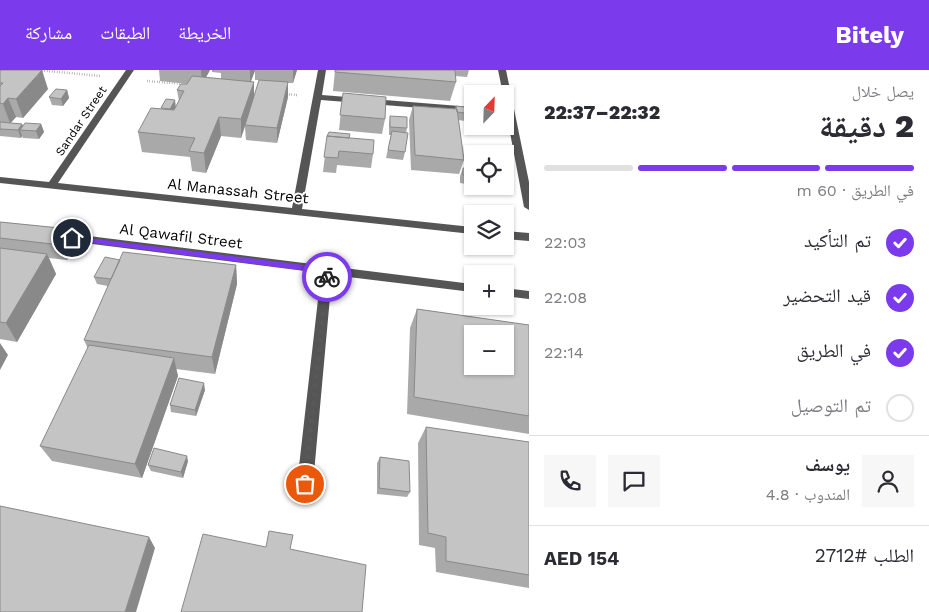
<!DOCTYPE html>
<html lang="ar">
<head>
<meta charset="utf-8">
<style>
  :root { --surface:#fff; --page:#f7f7f7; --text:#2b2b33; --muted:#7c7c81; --line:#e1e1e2; --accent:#7c3aed }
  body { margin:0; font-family:"Work Sans","Noto Naskh Arabic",sans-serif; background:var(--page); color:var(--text); direction:rtl; height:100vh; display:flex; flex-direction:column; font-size:19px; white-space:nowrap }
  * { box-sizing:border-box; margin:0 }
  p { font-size:16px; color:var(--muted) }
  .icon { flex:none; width:28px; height:28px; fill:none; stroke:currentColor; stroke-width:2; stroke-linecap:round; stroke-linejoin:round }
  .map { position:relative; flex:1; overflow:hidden; direction:ltr }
  .details { display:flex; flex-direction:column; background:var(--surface); width:400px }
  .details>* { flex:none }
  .needle { width:32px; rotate:23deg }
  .buttons { position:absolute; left:464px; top:15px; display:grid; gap:10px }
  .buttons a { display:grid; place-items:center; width:50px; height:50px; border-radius:0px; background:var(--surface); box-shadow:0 1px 4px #0004; font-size:25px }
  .pin { position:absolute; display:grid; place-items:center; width:42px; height:42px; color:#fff; margin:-21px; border:2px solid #fff; border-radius:50%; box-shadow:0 1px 5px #0007 }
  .courier { position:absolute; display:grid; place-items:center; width:50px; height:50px; margin:-25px; border:4px solid #7c3aed; border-radius:50%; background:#fff; color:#222; box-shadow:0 1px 6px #0007 }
  .summary em { font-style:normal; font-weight:800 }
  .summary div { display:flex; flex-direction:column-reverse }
  .summary { display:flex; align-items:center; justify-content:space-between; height:85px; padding:0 15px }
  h1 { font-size:32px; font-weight:800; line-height:38px }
  .bar { display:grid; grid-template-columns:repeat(4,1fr); gap:8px 5px; align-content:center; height:60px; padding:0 15px }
  .bar i { height:6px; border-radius:4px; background:var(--line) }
  .bar .current { background:var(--accent) }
  .bar p { grid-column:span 4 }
  .line { display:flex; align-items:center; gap:12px; padding:0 15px; border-top:1px solid var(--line) }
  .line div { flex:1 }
  .round { display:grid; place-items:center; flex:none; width:52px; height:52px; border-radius:0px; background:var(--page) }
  ol { padding:0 15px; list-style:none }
  li { display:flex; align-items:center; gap:15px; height:55px }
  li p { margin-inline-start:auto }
  li .icon { padding:5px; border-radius:50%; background:var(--accent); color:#fff; stroke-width:4 }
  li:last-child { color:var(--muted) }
  li i { width:28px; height:28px; border:2px solid var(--line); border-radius:50% }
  header { display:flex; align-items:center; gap:30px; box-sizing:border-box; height:70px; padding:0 25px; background:var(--accent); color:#fff }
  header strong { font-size:24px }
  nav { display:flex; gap:28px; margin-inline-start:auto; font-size:18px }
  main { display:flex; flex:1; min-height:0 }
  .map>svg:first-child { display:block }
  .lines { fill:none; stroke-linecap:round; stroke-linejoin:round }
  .path { stroke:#777; stroke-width:2.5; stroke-dasharray:0.5 2; stroke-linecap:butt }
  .minor { fill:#555; fill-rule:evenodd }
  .wall { fill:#a9a9a9; fill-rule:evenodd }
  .shaded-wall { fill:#898989 }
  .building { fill:#c4c4c4; stroke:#898989; fill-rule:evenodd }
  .route { fill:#7c3aed }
  .done { stroke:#595959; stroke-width:5; stroke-dasharray:0 9 }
  .labels { text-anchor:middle; stroke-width:4; stroke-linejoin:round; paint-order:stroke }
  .far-street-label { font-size:12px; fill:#000; stroke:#fff }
  .street-label { font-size:15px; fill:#000; stroke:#fff }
</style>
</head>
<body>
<header>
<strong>Bitely</strong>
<nav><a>الخريطة</a><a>الطبقات</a><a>مشاركة</a></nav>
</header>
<main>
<section class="details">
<div class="summary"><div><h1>2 دقيقة</h1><p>يصل خلال</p></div><em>22:32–22:37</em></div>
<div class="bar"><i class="current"></i><i class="current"></i><i class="current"></i><i></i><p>في الطريق · 60 m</p></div>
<ol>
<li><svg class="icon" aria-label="check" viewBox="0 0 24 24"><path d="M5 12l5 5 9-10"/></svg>تم التأكيد<p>22:03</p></li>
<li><svg class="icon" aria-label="check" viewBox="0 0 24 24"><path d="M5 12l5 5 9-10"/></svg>قيد التحضير<p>22:08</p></li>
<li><svg class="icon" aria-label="check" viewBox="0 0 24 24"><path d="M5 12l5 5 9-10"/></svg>في الطريق<p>22:14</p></li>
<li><i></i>تم التوصيل</li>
</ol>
<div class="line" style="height:90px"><a class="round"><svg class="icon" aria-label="person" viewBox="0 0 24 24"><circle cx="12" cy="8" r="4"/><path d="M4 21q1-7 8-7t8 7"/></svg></a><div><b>يوسف</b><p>المندوب · 4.8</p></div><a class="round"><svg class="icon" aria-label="chat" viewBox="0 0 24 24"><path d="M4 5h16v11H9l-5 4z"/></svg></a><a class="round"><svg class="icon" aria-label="phone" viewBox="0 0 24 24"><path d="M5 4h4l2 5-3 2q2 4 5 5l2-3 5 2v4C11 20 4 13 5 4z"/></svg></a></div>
<div class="line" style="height:65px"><div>الطلب #2712</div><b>AED 154</b></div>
</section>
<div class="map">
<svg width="529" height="542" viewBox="0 0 529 542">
  <rect width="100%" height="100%" fill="#fff"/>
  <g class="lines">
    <path class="path" d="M37,0L101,6
      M147,11L183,14
      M284,24L297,25"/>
    <path class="minor" d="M126,0H134L58,113L292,138L318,0H326L322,25L472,37V42L321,30L302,139L472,157V164L0,113V107L49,112Z
      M498,0H506L529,112V140L524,137L505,36V24H503Z
      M505,161L529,163V171L505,169Z
      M57,162L472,214V222L332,205L313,414L310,419L305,421L300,419L297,414L321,203L53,169L52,166Z
      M505,218L529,221V229L505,226Z"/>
  </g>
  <path class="wall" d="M0,0L48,19L23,48L16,47L11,53L22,54L23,56L41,54L44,62L39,69L23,68L22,66L21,68L0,66Z
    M159,0H210L206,7L221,9V3L212,2V0H297L293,13H288V27L277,73L246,70L245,57L241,68L221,66L206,103L192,101L190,87L142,82L138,62L161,39L176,37L179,31L177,20L188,14L160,11ZM255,1V10H259L254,27L251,11Z
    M335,0H469L467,7L455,6L456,12L450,31L333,21Z
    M67,20L69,28L63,36L52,35L49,27Z
    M343,23L385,49L382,64L339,60Z
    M413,36L455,39L456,36L472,38V52L458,50L464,90L459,104L411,100L409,50Z
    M390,46L407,58L406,63L405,82L403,90L386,88L391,65H389V54Z
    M327,68H350L373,84L371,98L337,95L336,103L323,102Z
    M463,98L472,99V115L460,113V106Z
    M0,152L70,159L75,174L67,190L49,188L56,204L17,272L0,269Z
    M120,190L236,195L237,214L215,304L176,299L178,306L142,408L52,391L40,376L88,279L84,270L108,216L97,214L94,207Z
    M417,239L529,255V364L407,344L410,258Z
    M205,320L196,346L171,342L170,335Z
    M426,357L529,372V518L436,502L435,478L419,475L418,373Z
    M380,387L410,422L407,427L377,424V393Z
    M188,391L183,408L151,401L148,395Z"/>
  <path class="shaded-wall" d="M42,0L48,19L23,48L16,29Z
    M201,0H210L202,15L201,1Z
    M250,0H255L250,14Z
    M293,0H297L293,13Z
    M254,12V31L245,55L241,68V49Z
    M288,12V27L277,73V58Z
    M67,20L69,28L63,36L61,29Z
    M8,28L16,47L10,53L3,34Z
    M175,30L176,38L171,47L170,39Z
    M219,47L221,66L206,103L204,83Z
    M22,54L25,61L20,60L22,66L21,68L18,60Z
    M41,54L44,62L39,69L36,61Z
    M70,159L75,174L67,190L61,175Z
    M47,184L56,204L17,272L6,253Z
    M236,195L237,214L215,304L212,287Z
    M0,273L8,285L0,300Z
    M174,288L178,306L142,408L135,394Z
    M204,313L205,320L196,346L195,340Z
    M187,386L188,391L183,408L181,402Z
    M149,467L155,478L136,542H125Z"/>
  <path class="building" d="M0,0H42L16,29L8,28L3,34L0,33V16L3,13H0Z
    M335,0H455L456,12L335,2Z
    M192,6L254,12L241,49L219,47L204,83L189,81L195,68L138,62L151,38L174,40L184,21L177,20L181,14H187Z
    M259,10L288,12L277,58L245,55Z
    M56,19L67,20L61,29L49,27Z
    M343,23L386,27L385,49L340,45Z
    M166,29L175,30L170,39L161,38Z
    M413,36L457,39L464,90L415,85Z
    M456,36L472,38V44L457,42Z
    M390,46L407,47V58L390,57Z
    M0,52L22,54L18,60L0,59Z
    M25,53L41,54L36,61L20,60Z
    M392,61L408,63L405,82L388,80Z
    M329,62L350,64L349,68L327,66Z
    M327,66L374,70L373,84L339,81L338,88L324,87Z
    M463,98L472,99V106L463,105Z
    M0,152L70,159L61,175L0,168Z
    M0,178L47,184L6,253L0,252Z
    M123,182L236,195L212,287L84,270Z
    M105,187L120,190L111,209L94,207Z
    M417,239L529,255V346L414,327ZM472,264H505V296H472Z
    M89,275L174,288L135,394L40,376Z
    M179,308L204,313L195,340L170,335Z
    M426,357L529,372V505L446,491V467L428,463Z
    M154,378L187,386L181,402L148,395Z
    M380,387L409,391L410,422L379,418Z
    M0,436L149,467L125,542H0Z
    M269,461L293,465L290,479L366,495L362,542H181L203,464L266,477Z"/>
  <path class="route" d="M72,166L327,198L331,201L330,207L327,209L323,207V203L70,170V167Z"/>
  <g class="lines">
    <path class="done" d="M305,414L327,207"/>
  </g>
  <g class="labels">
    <g class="far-street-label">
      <text transform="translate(81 51) rotate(-56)" y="4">Sandar Street</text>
    </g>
    <g class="street-label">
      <text transform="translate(238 121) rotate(6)" y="5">Al Manassah Street</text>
      <text transform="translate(181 166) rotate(7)" y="5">Al Qawafil Street</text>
    </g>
  </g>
</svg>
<div class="buttons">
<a><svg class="needle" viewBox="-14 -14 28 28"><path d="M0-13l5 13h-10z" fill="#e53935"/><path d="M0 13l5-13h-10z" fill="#7c7c81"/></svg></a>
<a><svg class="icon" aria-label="locate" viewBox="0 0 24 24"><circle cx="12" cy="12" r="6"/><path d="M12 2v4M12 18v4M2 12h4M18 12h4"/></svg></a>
<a><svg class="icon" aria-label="layers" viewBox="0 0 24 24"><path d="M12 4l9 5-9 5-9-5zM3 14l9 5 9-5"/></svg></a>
<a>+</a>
<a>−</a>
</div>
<div class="pin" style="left:305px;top:414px;background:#ea580c"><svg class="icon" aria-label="bag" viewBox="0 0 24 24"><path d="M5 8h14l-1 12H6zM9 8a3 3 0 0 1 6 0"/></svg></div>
<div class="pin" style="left:72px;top:168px;background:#1f2937"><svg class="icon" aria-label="home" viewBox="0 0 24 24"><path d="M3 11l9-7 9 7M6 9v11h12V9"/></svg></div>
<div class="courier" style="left:327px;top:207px"><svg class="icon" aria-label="bike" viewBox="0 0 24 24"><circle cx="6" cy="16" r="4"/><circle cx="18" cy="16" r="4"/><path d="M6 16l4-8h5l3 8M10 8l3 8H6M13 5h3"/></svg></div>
</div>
</main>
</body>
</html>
